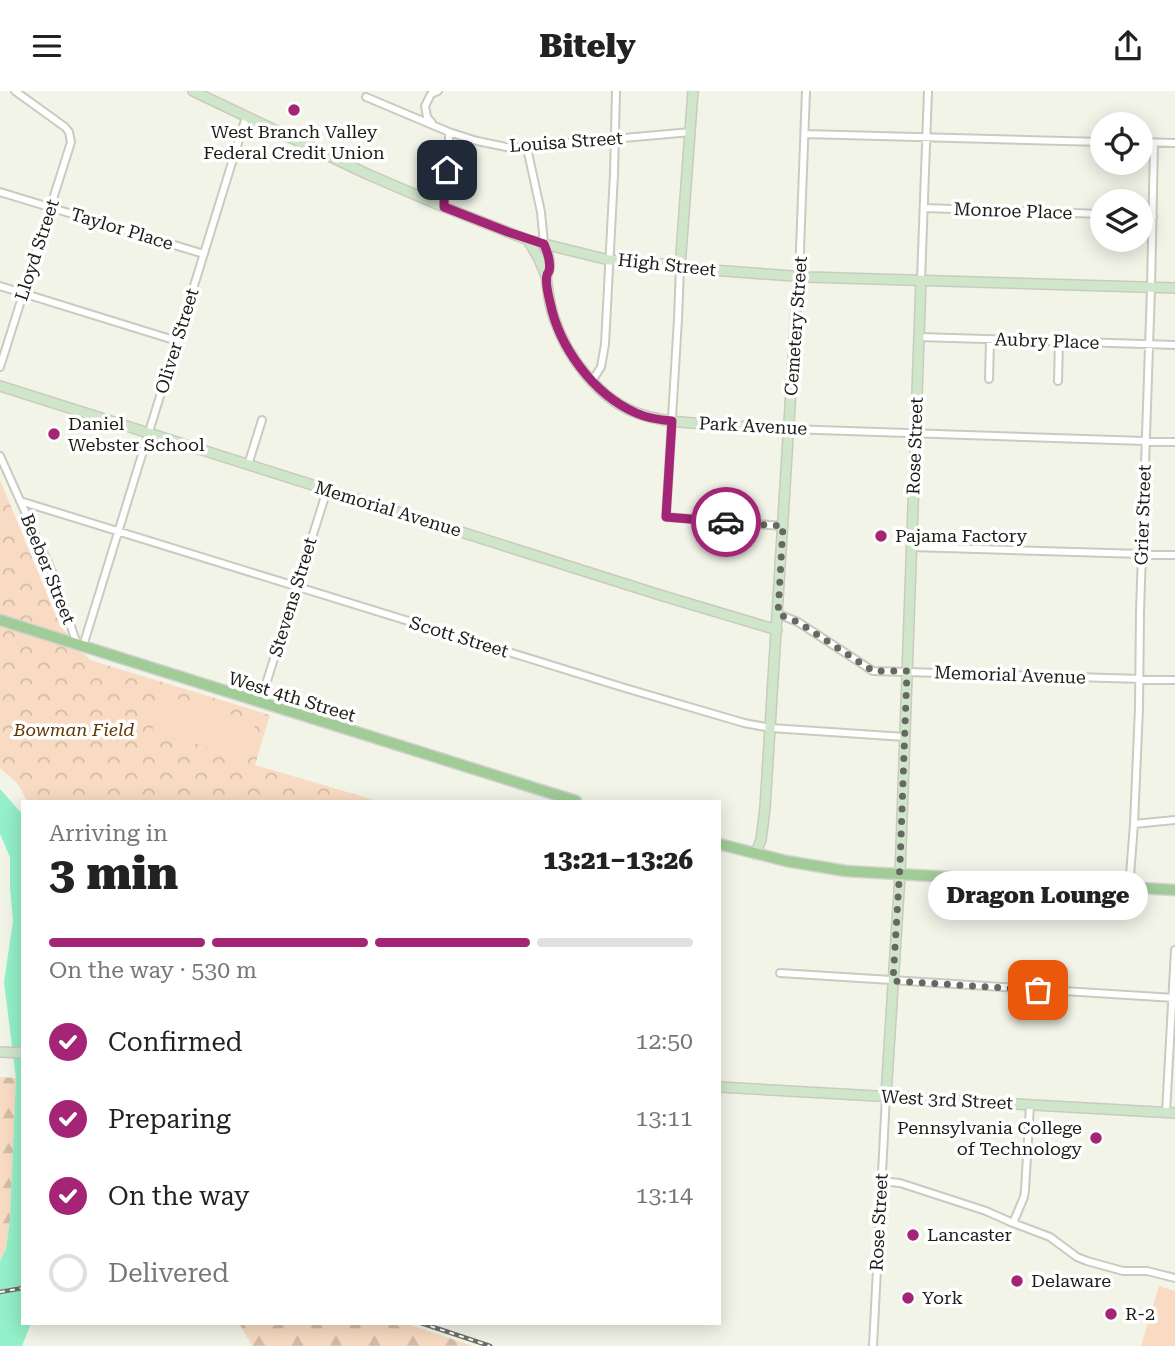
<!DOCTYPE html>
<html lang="en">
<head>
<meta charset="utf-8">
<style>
  :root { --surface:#fff; --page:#f2f2f2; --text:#222; --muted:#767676; --line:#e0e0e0; --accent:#a42576 }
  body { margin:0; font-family:"Roboto Serif",serif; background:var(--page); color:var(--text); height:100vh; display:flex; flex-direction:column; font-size:26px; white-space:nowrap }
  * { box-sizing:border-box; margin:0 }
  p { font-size:23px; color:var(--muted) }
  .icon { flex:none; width:38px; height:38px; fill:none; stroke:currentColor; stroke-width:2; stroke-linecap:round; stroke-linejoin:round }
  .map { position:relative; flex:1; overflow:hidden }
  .side { position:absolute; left:21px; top:709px; width:700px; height:525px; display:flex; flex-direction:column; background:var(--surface); border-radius:0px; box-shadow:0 4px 18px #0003 }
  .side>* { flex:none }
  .tools { position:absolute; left:1090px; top:21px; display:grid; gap:14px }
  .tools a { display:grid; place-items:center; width:63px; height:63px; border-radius:50%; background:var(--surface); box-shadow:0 4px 18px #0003; font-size:35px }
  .pin { position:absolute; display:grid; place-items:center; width:60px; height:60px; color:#fff; margin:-30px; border-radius:14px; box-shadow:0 4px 10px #0006 }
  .courier { position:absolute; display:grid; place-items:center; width:70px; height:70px; margin:-35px; border:5px solid #a42576; border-radius:50%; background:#fff; color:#222; box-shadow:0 2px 9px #0007 }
  .bubble { position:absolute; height:49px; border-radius:24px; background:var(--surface); box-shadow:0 4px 18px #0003; font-size:23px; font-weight:800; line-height:49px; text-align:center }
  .overview em { font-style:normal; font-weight:800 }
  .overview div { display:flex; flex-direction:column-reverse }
  .overview { display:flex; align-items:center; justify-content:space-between; height:119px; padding:0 28px }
  h1 { font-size:46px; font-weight:800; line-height:52px }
  .bar { display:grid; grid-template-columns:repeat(4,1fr); gap:10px 7px; align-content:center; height:84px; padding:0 28px }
  .bar i { height:9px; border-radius:5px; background:var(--line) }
  .bar .on { background:var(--accent) }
  .bar p { grid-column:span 4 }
  ol { padding:0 28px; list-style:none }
  li { display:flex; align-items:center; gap:21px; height:77px }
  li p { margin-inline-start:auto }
  li .icon { padding:7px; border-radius:50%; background:var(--accent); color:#fff; stroke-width:4 }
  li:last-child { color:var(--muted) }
  li i { width:38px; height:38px; border:4px solid var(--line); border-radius:50% }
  header { display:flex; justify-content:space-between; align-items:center; height:91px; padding:0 28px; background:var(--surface); font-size:32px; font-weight:800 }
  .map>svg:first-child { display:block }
  .forest { fill:url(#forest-firs) }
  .park { fill:url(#park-crowns) }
  .pitch { fill:#f8dbc2 }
  .water { fill:#93f0c9 }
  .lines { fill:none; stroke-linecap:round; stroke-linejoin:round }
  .street-casing { stroke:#c9cbbf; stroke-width:10 }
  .secondary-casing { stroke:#c9cbbf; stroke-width:12 }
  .primary-casing { stroke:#d2d2d1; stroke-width:13 }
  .street { stroke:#fff; stroke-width:6 }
  .secondary { stroke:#d0e6cb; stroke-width:9 }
  .primary { stroke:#a1cc98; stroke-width:10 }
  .rail-casing { stroke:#6e6f68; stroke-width:4.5 }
  .rail { stroke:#fff; stroke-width:2; stroke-dasharray:5; stroke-linecap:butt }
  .done { stroke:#676861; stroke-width:7; stroke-dasharray:0 12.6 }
  .route { stroke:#a42576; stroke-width:9 }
  .poi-dot { fill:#a42576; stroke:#fff; stroke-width:2.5 }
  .labels { text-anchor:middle; stroke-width:7; stroke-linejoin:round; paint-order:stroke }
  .poi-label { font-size:18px; fill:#1c1d19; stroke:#fff; text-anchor:start }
  .street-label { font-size:18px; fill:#1c1d19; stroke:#fff }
  .park-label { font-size:18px; font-style:italic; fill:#5f3707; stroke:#fff }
</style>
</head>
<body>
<header><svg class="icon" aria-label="menu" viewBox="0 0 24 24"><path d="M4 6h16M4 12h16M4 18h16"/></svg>Bitely<svg class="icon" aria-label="share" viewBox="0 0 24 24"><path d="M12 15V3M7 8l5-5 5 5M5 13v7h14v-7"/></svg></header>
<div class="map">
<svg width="1175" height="1255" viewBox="0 0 1175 1255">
  <defs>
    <pattern id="forest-firs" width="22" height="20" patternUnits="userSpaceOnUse" patternTransform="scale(1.75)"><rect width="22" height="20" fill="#f8dbc2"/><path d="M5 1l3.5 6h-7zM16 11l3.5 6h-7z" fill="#d4bca6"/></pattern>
    <pattern id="park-crowns" width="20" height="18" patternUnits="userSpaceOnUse" patternTransform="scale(1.75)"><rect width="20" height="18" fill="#f8dbc2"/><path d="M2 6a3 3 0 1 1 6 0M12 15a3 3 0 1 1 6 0" fill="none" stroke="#d4bca6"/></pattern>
  </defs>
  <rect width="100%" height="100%" fill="#f2f4e8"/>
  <path class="forest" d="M0,986L16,987L10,1129L6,1158L0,1170Z
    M239,1232H404L473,1255H252Z"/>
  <path class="park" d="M0,389L60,535L90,569L270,624L255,674L378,710H27L18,693L0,677Z"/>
  <path class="pitch" d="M162,603L256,631L245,667L152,640Z
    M1159,1195L1175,1200V1255H1141Z"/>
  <path class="water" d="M0,698L23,724V1232H31L22,1255H0V1170L6,1158L10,1129L16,987L4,891L13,830L10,797V766L0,743Z"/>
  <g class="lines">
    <g class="street-casing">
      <path id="street" d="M366,6L449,41L477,50L511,57L691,41
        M432,32L427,26L425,15L431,3L438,0
        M805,43L1102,51
        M1141,51L1175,52
        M527,57L541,121L544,153
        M0,101L204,163
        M444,116L449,56V41
        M924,117L1102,123
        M1141,125H1153
        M680,176L678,228L666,426L783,435
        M799,185L806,0
        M921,189L928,0
        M0,195L177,250
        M919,246L1175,254
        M0,276L71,51L69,41L65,36L15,0
        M989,288L990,249
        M592,290L601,276L605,253L614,83L616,0
        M1058,290L1059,251
        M789,338L1175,351
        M0,365L53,483L77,553
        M248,374L262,329
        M20,410L625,597L744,632L771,637L905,646
        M912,456L1175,464
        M778,523L798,531L873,580L1175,589
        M83,555L246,26
        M260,612L327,399
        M1134,733L1175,729
        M1129,797L1134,733L1139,617L1140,521L1151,197L1154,52
        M780,882L1175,907
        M1030,1014L1025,1099L1024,1106L1013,1132L1050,1146L1077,1166L1087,1170L1123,1180H1147L1175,1187
        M1166,1022L1175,859
        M881,1090L900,1092L986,1120L1013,1132
        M873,1255L886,1005"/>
    </g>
    <g class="secondary-casing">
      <path id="secondary" d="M193,0L367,83L444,116L528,149L609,169L661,173L711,179L807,186L1175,197
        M528,149L538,166L546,185
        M544,153C548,162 552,176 546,185C548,199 549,213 554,227C567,266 600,310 640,323C657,329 675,331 693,332C725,335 757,336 789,338
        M680,176L693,0
        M0,295L660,504L777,539
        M755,763L761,749L765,717L796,219L799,185
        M0,961L23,962
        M719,996L1175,1022
        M886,1005L900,784L921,189"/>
    </g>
    <g class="primary-casing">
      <path id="primary" d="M0,529L576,710
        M719,753L786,770L846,780L1175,799"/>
    </g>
    <use href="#street" class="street"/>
    <use href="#secondary" class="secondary"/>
    <use href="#primary" class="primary"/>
    <g class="rail-casing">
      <path id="rail" d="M0,1201L23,1197
        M421,1232L490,1255"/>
    </g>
    <use href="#rail" class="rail"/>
  </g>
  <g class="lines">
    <path class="done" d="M726,431L783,435L778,523L798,531L873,580H907L900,774L893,890L1038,899"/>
    <path class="route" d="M447,79L444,103V116L508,141L544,153C547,160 551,172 549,180C549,181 547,182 547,184C545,191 548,203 550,211C559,256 593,303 636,322C647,327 660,329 672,330L666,426L726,431"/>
  </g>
  <g class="poi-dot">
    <circle cx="294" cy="19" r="7"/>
    <circle cx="54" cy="343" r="7"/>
    <circle cx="881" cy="445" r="7"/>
    <circle cx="1096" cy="1047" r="7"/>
    <circle cx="913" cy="1144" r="7"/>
    <circle cx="1017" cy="1190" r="7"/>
    <circle cx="908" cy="1207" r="7"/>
    <circle cx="1111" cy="1223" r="7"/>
  </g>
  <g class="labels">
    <g class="poi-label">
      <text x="294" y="47" text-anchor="middle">West Branch Valley<tspan x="294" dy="21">Federal Credit Union</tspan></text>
      <text x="68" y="339">Daniel<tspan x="68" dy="21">Webster School</tspan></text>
      <text x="895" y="451">Pajama Factory</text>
      <text x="1082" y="1043" text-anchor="end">Pennsylvania College<tspan x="1082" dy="21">of Technology</tspan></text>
      <text x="927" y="1150">Lancaster</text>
      <text x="1031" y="1196">Delaware</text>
      <text x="922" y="1213">York</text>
      <text x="1125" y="1229">R-2</text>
    </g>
    <g class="street-label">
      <text transform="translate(566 51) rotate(-4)" y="6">Louisa Street</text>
      <text transform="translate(1013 120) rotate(2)" y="6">Monroe Place</text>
      <text transform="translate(122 138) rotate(17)" y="6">Taylor Place</text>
      <text transform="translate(37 159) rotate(-72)" y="6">Lloyd Street</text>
      <text transform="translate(667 174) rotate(6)" y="6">High Street</text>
      <text transform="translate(796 235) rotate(-86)" y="6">Cemetery Street</text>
      <text transform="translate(177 250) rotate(-73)" y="6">Oliver Street</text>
      <text transform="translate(1047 250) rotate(2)" y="6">Aubry Place</text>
      <text transform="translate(753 335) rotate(3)" y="6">Park Avenue</text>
      <text transform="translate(915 355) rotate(-88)" y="6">Rose Street</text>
      <text transform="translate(388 418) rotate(17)" y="6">Memorial Avenue</text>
      <text transform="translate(1143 424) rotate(-88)" y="6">Grier Street</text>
      <text transform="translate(48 478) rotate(68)" y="6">Beeber Street</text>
      <text transform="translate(293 506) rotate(-73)" y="6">Stevens Street</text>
      <text transform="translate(459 546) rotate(17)" y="6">Scott Street</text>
      <text transform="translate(1010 584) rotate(2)" y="6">Memorial Avenue</text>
      <text transform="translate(292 606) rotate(17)" y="6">West 4th Street</text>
      <text transform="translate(947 1009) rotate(3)" y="6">West 3rd Street</text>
      <text transform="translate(879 1131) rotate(-87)" y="6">Rose Street</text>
    </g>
    <g class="park-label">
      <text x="74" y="645">Bowman Field</text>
    </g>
  </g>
</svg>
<div class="tools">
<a><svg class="icon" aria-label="locate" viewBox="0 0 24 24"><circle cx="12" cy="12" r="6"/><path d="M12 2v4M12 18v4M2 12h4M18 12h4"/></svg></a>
<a><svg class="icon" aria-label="layers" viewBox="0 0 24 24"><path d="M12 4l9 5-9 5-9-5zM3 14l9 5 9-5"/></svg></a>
</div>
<div class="pin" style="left:1038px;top:899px;background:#ea580c"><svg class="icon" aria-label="bag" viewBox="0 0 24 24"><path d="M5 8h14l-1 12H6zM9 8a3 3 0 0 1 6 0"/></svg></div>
<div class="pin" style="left:447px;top:79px;background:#1f2937"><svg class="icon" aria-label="home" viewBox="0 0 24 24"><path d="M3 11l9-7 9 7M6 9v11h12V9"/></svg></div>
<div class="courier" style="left:726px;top:431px"><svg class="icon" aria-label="car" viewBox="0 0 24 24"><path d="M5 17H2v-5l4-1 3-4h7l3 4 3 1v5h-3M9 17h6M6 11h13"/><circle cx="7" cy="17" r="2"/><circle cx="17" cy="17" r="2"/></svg></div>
<div class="bubble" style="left:928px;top:780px;width:220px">Dragon Lounge</div>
<section class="side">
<div class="overview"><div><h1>3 min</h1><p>Arriving in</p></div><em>13:21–13:26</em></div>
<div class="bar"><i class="on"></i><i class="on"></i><i class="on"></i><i></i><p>On the way · 530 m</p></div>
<ol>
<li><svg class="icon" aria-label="check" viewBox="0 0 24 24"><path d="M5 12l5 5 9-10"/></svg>Confirmed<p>12:50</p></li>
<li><svg class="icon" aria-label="check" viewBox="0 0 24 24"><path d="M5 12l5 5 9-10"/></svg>Preparing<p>13:11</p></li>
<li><svg class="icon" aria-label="check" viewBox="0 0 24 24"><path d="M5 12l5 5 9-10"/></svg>On the way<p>13:14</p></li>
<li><i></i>Delivered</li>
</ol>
</section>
</div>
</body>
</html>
